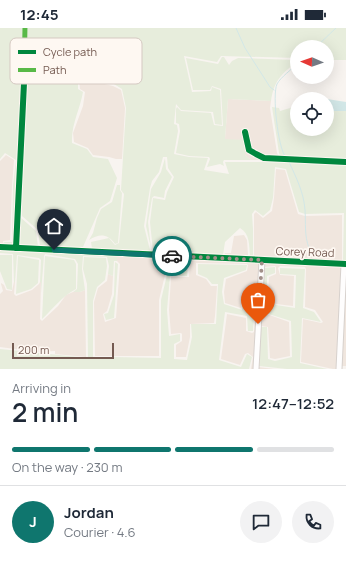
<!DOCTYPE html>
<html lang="en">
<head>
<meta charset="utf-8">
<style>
  :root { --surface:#fff; --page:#f2f2f3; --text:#1f2937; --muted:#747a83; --line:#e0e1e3; --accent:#0f766e }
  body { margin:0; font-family:Manrope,sans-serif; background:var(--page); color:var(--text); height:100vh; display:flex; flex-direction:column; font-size:15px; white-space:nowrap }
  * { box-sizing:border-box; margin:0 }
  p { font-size:13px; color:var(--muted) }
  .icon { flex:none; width:22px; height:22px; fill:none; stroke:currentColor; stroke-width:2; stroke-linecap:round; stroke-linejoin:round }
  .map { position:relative; height:341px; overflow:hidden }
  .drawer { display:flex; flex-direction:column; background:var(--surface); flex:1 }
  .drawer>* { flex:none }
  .needle { width:26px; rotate:272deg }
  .buttons { position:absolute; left:290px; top:12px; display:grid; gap:8px }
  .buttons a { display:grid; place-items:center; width:44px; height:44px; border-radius:50%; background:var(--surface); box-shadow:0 4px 16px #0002; font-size:20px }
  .scale { position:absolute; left:12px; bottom:10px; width:102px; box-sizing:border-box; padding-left:4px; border:2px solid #745a51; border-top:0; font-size:11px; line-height:14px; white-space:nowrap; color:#745a51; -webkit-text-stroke:3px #fef8f2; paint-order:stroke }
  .pin { position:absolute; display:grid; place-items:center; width:34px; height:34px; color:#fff; margin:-41px -17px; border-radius:50% 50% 50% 0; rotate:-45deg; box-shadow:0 0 4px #0007 }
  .pin .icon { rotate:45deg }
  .courier { position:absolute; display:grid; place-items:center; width:40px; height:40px; margin:-20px; border:3px solid #0f766e; border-radius:50%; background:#fff; color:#222; box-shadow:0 1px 5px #0007 }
  .overview em { font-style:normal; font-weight:600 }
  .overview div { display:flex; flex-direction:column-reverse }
  .overview { display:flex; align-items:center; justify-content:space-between; height:68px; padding:0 12px }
  h1 { font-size:26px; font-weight:600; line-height:30px }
  .bar { display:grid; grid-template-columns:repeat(4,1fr); gap:6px 4px; align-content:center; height:48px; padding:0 12px }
  .bar i { height:5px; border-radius:3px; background:var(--line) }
  .bar .selected { background:var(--accent) }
  .bar p { grid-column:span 4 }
  .line { display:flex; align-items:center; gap:10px; padding:0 12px; border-top:1px solid var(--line) }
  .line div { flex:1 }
  .round { display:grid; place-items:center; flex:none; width:42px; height:42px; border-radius:21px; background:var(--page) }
  .status { display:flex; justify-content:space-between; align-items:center; height:28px; padding:0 20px; background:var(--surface); direction:ltr }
  .status svg { height:11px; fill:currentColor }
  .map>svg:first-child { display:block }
  .residential { fill:#f0e6de }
  .green { fill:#e7eddc }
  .water { fill:#d2e7e7 }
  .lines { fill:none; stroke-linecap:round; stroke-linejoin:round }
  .stream { stroke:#d2e7e7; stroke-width:1 }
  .minor-casing { stroke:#d7d1cd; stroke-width:7 }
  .minor { stroke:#fefdfd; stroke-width:5 }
  .quiet { stroke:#58b947; stroke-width:5; stroke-dasharray:10 5; stroke-linecap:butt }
  .cycleway-casing { stroke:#fef8f2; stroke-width:8 }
  .cycleway { stroke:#00873e; stroke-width:6 }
  .done { stroke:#a29089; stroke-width:4; stroke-dasharray:0 7.2 }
  .route { stroke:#0f766e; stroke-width:5 }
  .labels { text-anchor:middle; stroke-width:3.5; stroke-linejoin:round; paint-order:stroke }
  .street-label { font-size:11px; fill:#745a51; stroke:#fef8f2 }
  .key { fill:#fef8f2; stroke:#d5c9c2; stroke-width:1 }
  .key-label { font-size:11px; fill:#745a51 }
</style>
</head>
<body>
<div class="status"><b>12:45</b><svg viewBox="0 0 49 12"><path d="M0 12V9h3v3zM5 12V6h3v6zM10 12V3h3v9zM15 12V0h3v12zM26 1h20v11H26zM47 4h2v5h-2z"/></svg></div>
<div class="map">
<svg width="346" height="341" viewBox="0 0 346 341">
  <rect width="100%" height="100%" fill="#f8f4f0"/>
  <path class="residential" d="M79,50L113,58L121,62L125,80L122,131H116L109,129L93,127L88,120L74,114L73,105L83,78L85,64L80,61Z
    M228,71L271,73L270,80L277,125L281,132H251L225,111Z
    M6,127L14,132L12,158L10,212L3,213L4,218H0V133Z
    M276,141L285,142L298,186L305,188L342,187V233L224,228L225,225H231L234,208L244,207L247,212L248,227L254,228V186L256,184L263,190L272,183L274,170Z
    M117,227L346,238V338H342V341H333L301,334L303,291L321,295L323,294L315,282L305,279L306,241L305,239L280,238L278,240L280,247L294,248L293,278L276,276L268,271L269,249L276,246V239L275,238L264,239L261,284L289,294L290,328L275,331L270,330L268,299L261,298L258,339L274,341H251L253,329L248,325L245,326L240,337L221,331L227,286L246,290V303L252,305L254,304L256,267L242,266L241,280L225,275L224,264L226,251L247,243L248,237L247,236L196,235V247L206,251L211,258H217L215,288L214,295L190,296V309L186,329H176V317L182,313V306L181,305L171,306L169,282L171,249H189L190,236L188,234L166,233L165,234V247L159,272V328H95L94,274L98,260L107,253L108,246L113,248L112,266L107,283L103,286L105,294L116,290L120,236L117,233Z
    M14,254H15L14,266L16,268L32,262L39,256L40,254H41L40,291L42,293L58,278L66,267L73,264H80L85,262L86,329L55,326V323L37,324L0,319V266L3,263L1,256V255L4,257L6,262L12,263Z"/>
  <path class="green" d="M0,0H24L15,217H5L4,214H12L13,158L16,132L5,125L0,131Z
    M28,0H346V32H327V19H297V30L221,28L217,34L184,28L192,64L211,63L212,59L220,62L222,97L215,96L213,84L181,82L176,76L174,96L177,97L178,103L174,126L189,129L208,130L204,142L229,146L225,134H283L279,125L272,79L279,80L280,83L297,78V101H327V83H346V130L289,128L293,133L346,136V232H343L344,185L305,186L299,184L286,141L275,139L273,170L270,182L263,188L255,182L252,186L253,201V227H250C249,217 250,206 240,200L225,214L223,227L217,228L153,223L150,194L153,170L165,172L167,164L174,149L168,140L167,129H163L159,144L152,153L150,160L144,198L150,222L148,224L92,221L91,214L109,210L115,217L119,215L124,166L121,162L126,80L122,61L114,56L78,48V61L83,64C80,81 71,97 72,115L87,121L93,129L108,131L117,150L110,173L100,180L83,219L40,218L38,202L22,188L21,134L25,80Z
    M222,29H224L229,37L232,33L238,30L297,32V34C281,46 274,53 271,73L228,71L225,111L246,112L245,127L251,132H224L223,134L224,138L220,136L207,139L210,131L209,129L189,128L176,125L180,103L179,96L176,95V81L177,79L181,83L211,85L214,97L223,98L221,61L212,58L210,62H193L186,30L218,36Z
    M165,130L166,141L172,149L165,163L164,170L154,168L152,170L148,194L151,220L146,198L151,161L161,144Z
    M117,157H120V162L122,165L118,215L115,216C107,205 99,206 89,212L93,205L97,190L101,181L112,174Z
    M20,189L36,203L38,219H19Z
    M19,222L117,227V233H114L113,248L108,246L109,238L107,229L83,228L82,241L85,262L80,264H73L77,261L78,236L75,231L45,226L44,228L41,265V254H40L41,232L39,230L17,227L15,254H14L13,226L0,225V223L18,224Z
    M0,227H12V262L7,261L0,243Z
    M18,228L39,232L38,255L31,261L16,266Z
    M45,228L74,232L76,236V261C62,268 53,281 42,291Z
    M84,229L106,230L107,238L105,252L97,259L93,273V330L113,329L161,330V272L167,247L166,234L188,236L187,248H170L167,282L169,308L180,306V313L174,316V331L187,332L192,309L191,296H216L218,256H212L207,250L198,246V236L247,237L246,242L224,250L222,264L224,276L242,282L243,267L255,268L253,303H248L247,288L225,284L219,332L241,339L247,326L252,329L249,341H0V321L88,330L87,256L83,241Z
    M115,234L118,236L114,290L106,292L104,286L108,285L114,267Z
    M275,239V245L267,248V271L276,277L295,280L296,247L280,246V240L305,241L303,280L314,284L321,294L302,290L300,335L327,341H287L259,338L261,299H267L268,331L275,333L292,329L291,293L262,284L264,240Z"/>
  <path class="water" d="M327,71L346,74V83H327Z"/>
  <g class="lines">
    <path class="stream" d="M236,0L245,20L270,59L274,62
      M316,19L336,0
      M285,128C278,119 272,67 277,56C281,49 291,42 297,36
      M289,134C296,149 304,165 305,182C306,195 304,207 309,220"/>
    <g class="minor-casing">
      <path id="minor" d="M245,104L249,122L256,126L264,130L346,134
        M0,219L346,236
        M16,220L24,55
        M256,341L262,232
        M339,341L344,236"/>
    </g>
    <use href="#minor" class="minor"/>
    <path class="quiet" d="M24,55L25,0"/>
    <g class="cycleway-casing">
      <path id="cycleway" d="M245,104L249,122L256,126L264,130L346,134
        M0,219L346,236
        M16,220L24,55"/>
    </g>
    <use href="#cycleway" class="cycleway"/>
  </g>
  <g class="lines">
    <path class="done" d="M172,228L262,232L258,296"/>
    <path class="route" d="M54,222L172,228"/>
  </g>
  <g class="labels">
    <g class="street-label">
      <text transform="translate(305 224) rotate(2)" y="4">Corey Road</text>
    </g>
  </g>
  <rect x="10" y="10" width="132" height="46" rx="6" class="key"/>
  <rect x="18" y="22" width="18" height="4" fill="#00873e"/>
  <rect x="18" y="40" width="18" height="4" fill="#58b947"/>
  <g class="key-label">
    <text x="43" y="28">Cycle path</text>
    <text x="43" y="46">Path</text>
  </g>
</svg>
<div class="buttons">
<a><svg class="needle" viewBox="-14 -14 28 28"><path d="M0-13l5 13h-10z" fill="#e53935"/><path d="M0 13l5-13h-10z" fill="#747a83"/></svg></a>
<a><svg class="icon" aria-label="locate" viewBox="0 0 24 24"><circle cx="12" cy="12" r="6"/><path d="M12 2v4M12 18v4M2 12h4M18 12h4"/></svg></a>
</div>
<div class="scale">200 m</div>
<div class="pin" style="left:258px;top:296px;background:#ea580c"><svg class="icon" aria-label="bag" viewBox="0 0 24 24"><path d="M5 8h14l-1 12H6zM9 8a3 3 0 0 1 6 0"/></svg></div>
<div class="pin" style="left:54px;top:222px;background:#1f2937"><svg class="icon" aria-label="home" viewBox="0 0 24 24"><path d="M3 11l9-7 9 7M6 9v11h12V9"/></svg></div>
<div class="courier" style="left:172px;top:228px"><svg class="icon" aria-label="car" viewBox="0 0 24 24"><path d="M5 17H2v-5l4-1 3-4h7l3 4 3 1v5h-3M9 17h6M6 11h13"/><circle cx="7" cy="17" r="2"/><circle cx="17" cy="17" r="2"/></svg></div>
</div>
<section class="drawer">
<div class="overview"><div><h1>2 min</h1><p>Arriving in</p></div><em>12:47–12:52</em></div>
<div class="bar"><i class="selected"></i><i class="selected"></i><i class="selected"></i><i></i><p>On the way · 230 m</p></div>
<div class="line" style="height:72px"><b class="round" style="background:var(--accent);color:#fff">J</b><div><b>Jordan</b><p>Courier · 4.6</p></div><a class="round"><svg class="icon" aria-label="chat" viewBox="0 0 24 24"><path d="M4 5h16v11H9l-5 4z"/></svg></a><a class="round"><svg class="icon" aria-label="phone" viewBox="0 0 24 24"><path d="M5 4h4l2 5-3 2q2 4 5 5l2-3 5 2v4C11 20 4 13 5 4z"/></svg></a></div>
</section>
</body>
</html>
